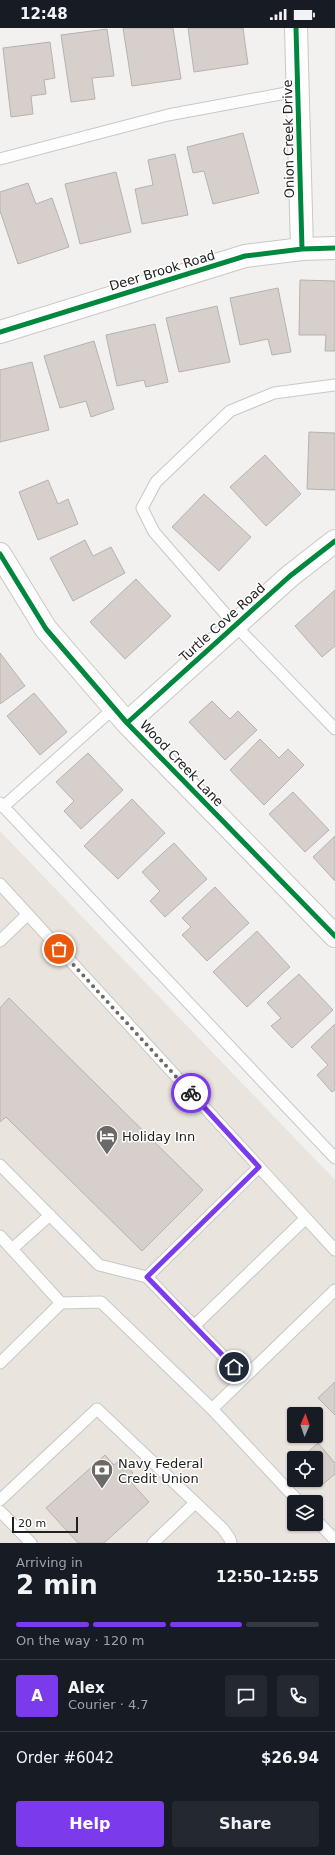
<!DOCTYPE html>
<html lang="en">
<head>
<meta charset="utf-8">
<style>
  :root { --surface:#171b24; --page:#242831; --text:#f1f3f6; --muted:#9ea1a6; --line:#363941; --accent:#7c3aed }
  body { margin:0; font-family:"DejaVu Sans",sans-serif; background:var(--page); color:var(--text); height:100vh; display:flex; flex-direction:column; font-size:15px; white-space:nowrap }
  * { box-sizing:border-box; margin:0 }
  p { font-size:13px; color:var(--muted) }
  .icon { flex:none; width:22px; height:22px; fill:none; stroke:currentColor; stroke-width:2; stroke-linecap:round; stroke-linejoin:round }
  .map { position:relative; height:1515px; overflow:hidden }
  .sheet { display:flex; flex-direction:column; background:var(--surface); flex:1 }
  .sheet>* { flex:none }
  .needle { width:26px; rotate:2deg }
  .tools { position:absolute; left:287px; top:1379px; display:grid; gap:8px }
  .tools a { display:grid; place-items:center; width:36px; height:36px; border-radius:4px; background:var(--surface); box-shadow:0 1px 3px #0004; font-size:20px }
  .scale { position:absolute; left:12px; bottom:10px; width:66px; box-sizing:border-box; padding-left:4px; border:2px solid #232120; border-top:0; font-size:11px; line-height:14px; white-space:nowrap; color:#232120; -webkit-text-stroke:3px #fff; paint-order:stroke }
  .pin { position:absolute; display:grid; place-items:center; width:34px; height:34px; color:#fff; margin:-17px; border:2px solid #fff; border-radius:50%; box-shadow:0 1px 4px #0007 }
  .courier { position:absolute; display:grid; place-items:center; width:40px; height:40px; margin:-20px; border:3px solid #7c3aed; border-radius:50%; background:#fff; color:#222; box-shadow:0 1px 5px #0007 }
  .headline em { font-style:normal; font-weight:800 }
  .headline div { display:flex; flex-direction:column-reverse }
  .headline { display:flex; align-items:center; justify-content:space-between; height:68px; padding:0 16px }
  h1 { font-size:26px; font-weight:800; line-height:30px }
  .bar { display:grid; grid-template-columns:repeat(4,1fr); gap:6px 4px; align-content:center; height:48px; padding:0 16px }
  .bar i { height:5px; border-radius:3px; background:var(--line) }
  .bar .on { background:var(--accent) }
  .bar p { grid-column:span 4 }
  .line { display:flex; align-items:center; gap:10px; padding:0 16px; border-top:1px solid var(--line) }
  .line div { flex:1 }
  .round { display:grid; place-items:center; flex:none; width:42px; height:42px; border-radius:4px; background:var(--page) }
  .action { display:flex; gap:8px; margin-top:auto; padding:8px 16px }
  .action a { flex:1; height:46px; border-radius:4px; background:var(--accent); color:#fff; font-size:16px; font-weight:800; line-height:46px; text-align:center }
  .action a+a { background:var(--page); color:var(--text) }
  .status { display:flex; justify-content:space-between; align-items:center; height:28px; padding:0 20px; background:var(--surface); direction:ltr }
  .status svg { height:11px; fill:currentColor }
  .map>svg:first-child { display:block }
  .built { fill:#eae4de; fill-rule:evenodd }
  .building { fill:#d6cfcc; stroke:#b4b3b1 }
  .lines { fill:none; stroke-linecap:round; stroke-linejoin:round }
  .service-casing { stroke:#c9c8c6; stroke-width:13 }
  .minor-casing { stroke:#c9c8c6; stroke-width:24 }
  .service { stroke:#fdfdfd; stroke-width:11 }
  .minor { stroke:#fdfdfd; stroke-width:22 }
  .cycleway-casing { stroke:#fff; stroke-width:8 }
  .cycleway { stroke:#00873e; stroke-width:5 }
  .done { stroke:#6c6a68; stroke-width:4; stroke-dasharray:0 7.2 }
  .route { stroke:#7c3aed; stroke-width:5 }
  .labels { text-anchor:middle; stroke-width:3; stroke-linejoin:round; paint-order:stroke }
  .street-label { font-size:13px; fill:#232120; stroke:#fff }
  .poi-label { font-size:13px; fill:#232120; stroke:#fff; text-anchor:start }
</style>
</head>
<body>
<div class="status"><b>12:48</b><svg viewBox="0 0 49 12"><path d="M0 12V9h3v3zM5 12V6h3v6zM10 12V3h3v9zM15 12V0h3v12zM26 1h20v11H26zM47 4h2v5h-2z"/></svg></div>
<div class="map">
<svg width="335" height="1515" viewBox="0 0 335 1515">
  <rect width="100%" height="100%" fill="#f3f1ef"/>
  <path class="built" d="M0,803L335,1152V1515H0ZM294,1386H316V1408H294ZM294,1430H316V1452H294ZM294,1474H316V1496H294Z"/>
  <path class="building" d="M123,0H173L181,51L132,58Z
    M188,0H243L248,36L194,44Z
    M107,1L114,48L92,50L95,71L71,74L61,7Z
    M50,14L55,50L44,52L46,66L31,68L33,86L11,89L3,20Z
    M243,105L259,165L213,176L204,143L193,145L187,119Z
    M175,126L188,187L142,196L135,161L153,157L148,132Z
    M116,144L131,204L80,216L65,156Z
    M28,155L36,176L52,170L69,219L18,236L0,183V164Z
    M300,252L335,253V323H325L326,307H299Z
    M278,260L291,324L272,327L268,311L240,317L230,270Z
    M217,278L230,334L179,344L166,290Z
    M155,296L168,354L146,359L144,352L117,358L106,307Z
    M94,313L114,381L91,389L86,373L60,380L44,328Z
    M32,334L49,402L0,414V342Z
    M309,404L335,405V462L307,461Z
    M265,427L301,466L266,498L230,459Z
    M48,452L58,476L68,471L78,496L38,512L19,464Z
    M204,466L251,509L219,543L172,499Z
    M85,512L93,528L111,519L125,545L73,573L50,530Z
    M136,551L171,588L125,631L90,594Z
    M335,562V618L322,629L295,598Z
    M0,625L25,658L0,676Z
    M34,665L67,704L40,727L7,688Z
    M212,673L230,691L238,683L257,702L225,732L189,694Z
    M260,711L279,730L288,721L304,737L264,777L230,742Z
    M88,725L123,762L81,801L64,783L74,773L56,754Z
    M293,764L329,802L305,824L269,786Z
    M132,771L165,805L118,851L84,818Z
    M335,808V853L313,829Z
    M174,815L207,851L165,889L150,873L160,863L142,844Z
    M215,859L249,895L207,933L182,907L191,899L182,890Z
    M257,903L290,939L247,979L213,944Z
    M299,946L333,982L292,1020L271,998L281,990L267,975Z
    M9,970L203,1162L142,1223L6,1089L0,1094V980Z
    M335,996V1062L332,1064L317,1047L328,1037L311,1019Z
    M335,1354V1387L318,1370Z
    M318,1415L335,1435V1446L323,1456L316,1447V1430H301Z
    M105,1427L114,1437L121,1431L133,1445L128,1451L149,1474L104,1515H78L46,1480Z"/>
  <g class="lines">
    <g class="service-casing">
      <path id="service" d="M0,131L168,87L297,63
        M335,357L274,365L230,383L156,454L142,480L154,504L235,597L335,701
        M0,775L335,1130
        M3,779L114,680
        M0,856L335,1222
        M0,913L28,886
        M0,1137L99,1237L147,1249L244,1350
        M0,1208L61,1275
        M12,1221L50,1187
        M147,1249L259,1139
        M194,1298L306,1190
        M0,1335L61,1275L101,1274L212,1381L335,1262
        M212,1381L299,1474
        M0,1472L97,1381L223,1501L230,1511L231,1515
        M0,1483L31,1515
        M316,1492L335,1512
        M153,1515L195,1475"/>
    </g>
    <g class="minor-casing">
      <path id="minor" d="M296,0L302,221
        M0,304L245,228L302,221L335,220
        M0,526L46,601L127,695L335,908
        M127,695L290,548L335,513"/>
    </g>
    <use href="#service" class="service"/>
    <use href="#minor" class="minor"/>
    <g class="cycleway-casing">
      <path id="cycleway" d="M296,0L302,221
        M0,304L245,228L302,221L335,220
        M0,526L46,601L127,695L335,908
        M127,695L290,548L335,513"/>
    </g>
    <use href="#cycleway" class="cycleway"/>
  </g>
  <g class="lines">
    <path class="done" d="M59,921L191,1065"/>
    <path class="route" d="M191,1065L259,1139L147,1249L234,1339"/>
  </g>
  <defs>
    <g id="hotel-pin" transform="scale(1.15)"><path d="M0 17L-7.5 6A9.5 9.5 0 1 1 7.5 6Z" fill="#6c6a68" stroke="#fff"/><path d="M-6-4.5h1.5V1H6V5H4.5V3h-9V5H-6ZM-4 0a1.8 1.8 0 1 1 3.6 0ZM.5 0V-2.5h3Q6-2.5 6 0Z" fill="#fff"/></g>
    <g id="bank-pin" transform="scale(1.15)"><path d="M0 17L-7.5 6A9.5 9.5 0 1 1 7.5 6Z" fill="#6c6a68" stroke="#fff"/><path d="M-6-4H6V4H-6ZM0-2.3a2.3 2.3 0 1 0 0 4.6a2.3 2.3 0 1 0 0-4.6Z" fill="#fff"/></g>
  </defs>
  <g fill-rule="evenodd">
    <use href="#hotel-pin" x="107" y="1108"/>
    <use href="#bank-pin" x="102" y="1442"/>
  </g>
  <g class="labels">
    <g class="street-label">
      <text transform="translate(288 111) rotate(-91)" y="5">Onion Creek Drive</text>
      <text transform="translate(162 242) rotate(-17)" y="5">Deer Brook Road</text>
      <text transform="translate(222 594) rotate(-42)" y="5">Turtle Cove Road</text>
      <text transform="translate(182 735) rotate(46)" y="5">Wood Creek Lane</text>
    </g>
    <g class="poi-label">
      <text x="122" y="1113">Holiday Inn</text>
      <text x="118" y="1440">Navy Federal<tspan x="118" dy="15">Credit Union</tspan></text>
    </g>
  </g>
</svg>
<div class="tools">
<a><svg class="needle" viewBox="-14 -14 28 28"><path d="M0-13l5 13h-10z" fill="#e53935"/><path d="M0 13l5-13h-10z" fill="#9ea1a6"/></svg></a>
<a><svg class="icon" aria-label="locate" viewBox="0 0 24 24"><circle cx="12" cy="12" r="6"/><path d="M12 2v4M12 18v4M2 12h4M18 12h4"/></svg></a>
<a><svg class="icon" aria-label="layers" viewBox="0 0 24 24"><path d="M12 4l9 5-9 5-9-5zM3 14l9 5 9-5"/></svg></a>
</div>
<div class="scale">20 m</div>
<div class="pin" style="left:59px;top:921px;background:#ea580c"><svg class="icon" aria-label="bag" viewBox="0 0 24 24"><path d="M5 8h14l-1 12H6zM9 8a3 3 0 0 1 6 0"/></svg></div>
<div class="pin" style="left:234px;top:1339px;background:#1f2937"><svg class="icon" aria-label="home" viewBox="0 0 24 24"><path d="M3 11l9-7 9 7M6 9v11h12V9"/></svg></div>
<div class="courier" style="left:191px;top:1065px"><svg class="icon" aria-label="bike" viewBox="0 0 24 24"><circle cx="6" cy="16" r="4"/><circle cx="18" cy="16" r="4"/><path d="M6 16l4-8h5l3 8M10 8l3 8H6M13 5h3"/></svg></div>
</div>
<section class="sheet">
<div class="headline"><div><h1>2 min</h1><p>Arriving in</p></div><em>12:50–12:55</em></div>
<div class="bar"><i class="on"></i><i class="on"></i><i class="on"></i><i></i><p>On the way · 120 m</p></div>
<div class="line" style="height:72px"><b class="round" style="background:var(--accent);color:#fff">A</b><div><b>Alex</b><p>Courier · 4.7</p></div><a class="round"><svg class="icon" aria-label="chat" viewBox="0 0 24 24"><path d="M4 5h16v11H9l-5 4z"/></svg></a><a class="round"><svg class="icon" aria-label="phone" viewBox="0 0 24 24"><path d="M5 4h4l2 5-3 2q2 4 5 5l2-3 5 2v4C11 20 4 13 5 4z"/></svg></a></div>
<div class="line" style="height:52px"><div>Order #6042</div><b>$26.94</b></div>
<div class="action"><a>Help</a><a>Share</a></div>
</section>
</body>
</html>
